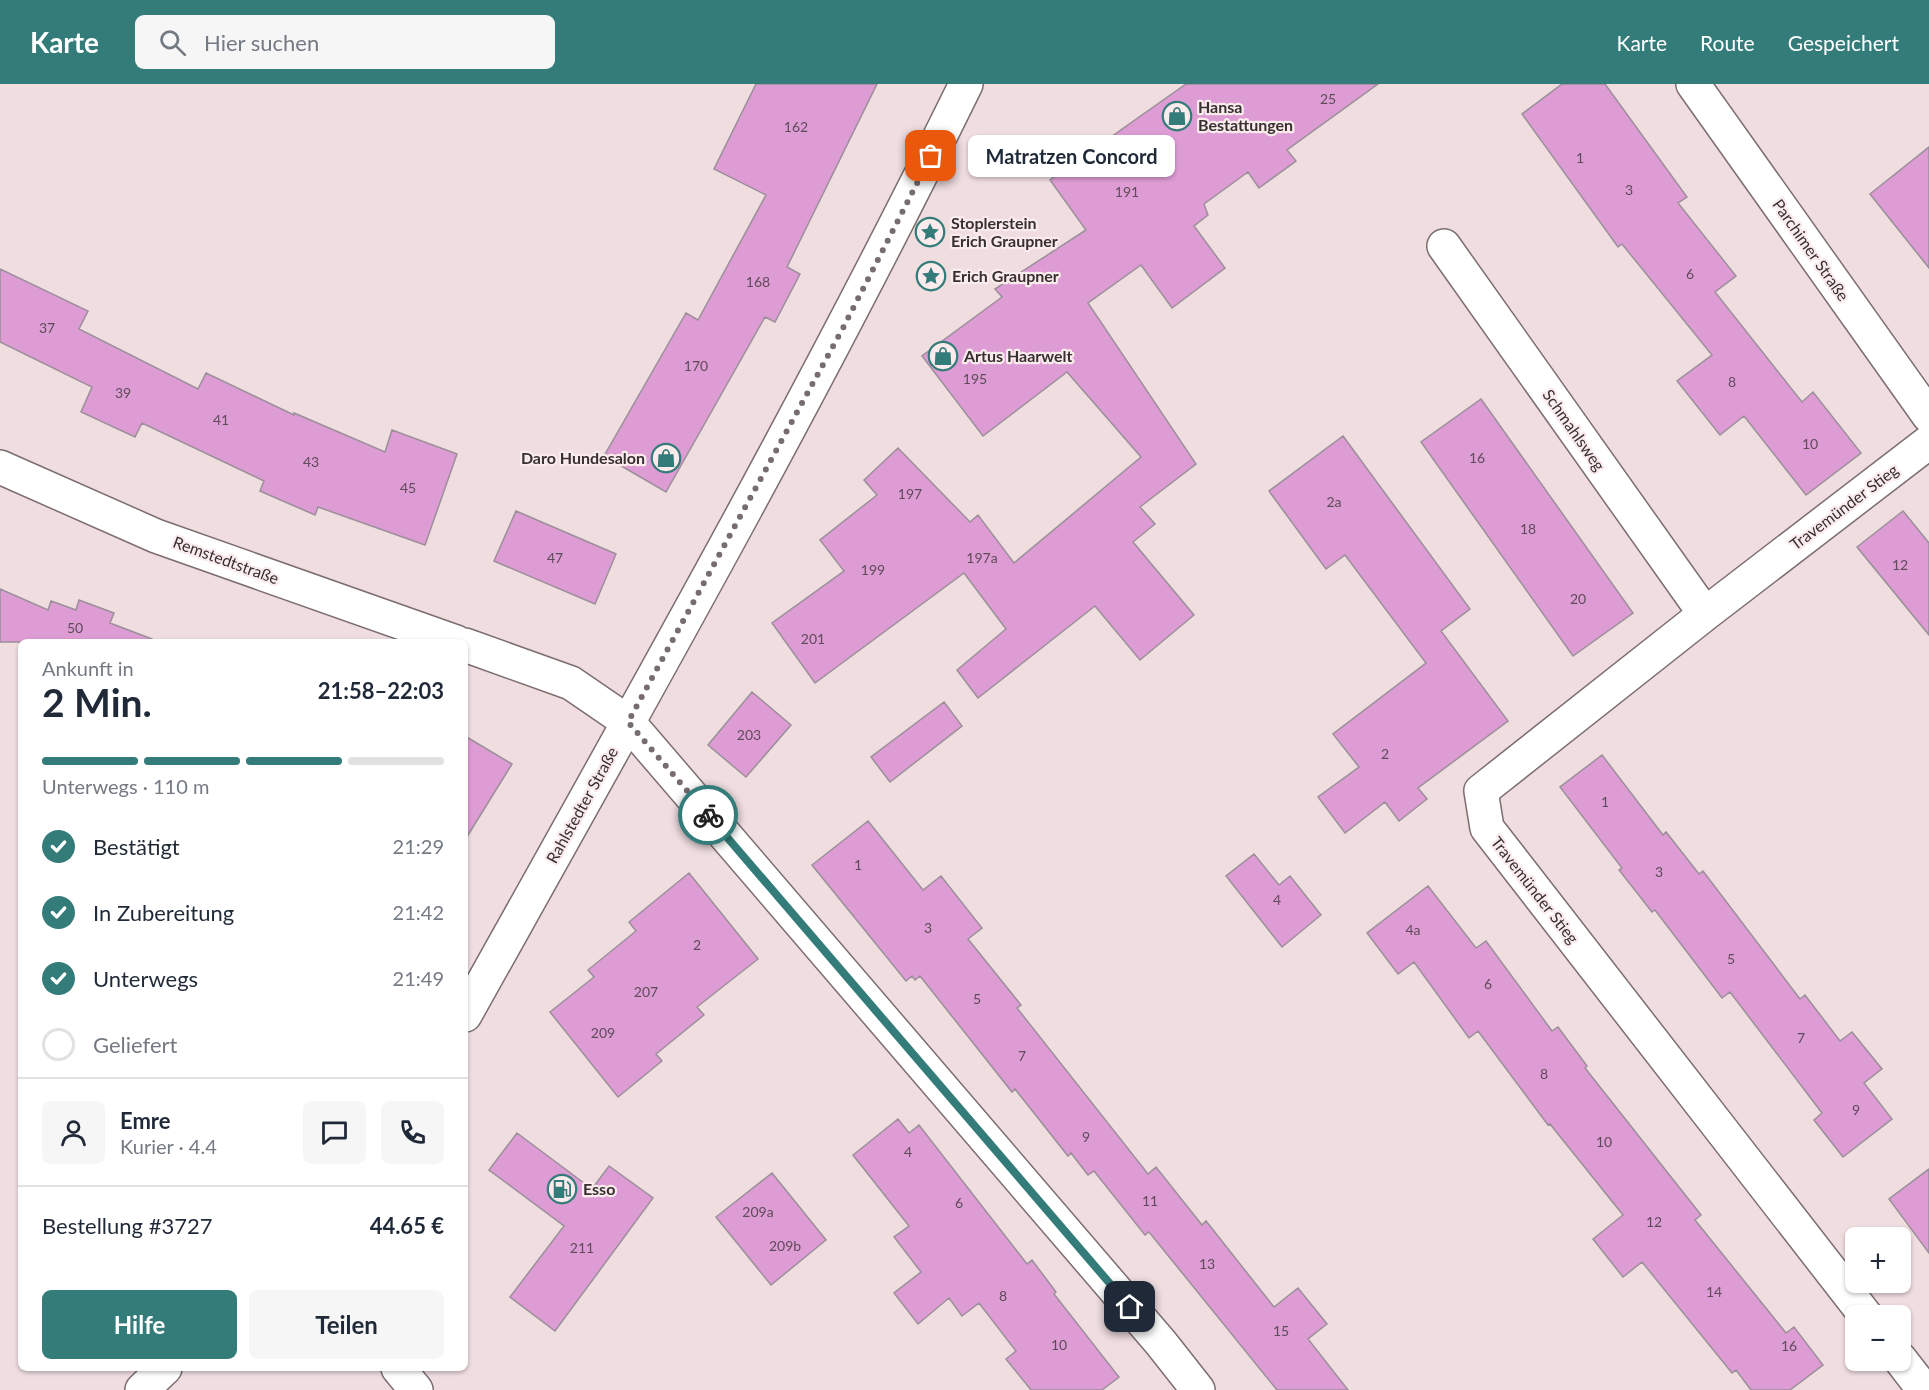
<!DOCTYPE html>
<html lang="de">
<head>
<meta charset="utf-8">
<style>
  :root { --surface:#fff; --page:#f6f6f7; --text:#1f2937; --muted:#747a83; --line:#e0e1e3; --accent:#337c7a }
  body { margin:0; font-family:Lato,sans-serif; background:var(--page); color:var(--text); height:100vh; display:flex; flex-direction:column; font-size:22px; white-space:nowrap }
  * { box-sizing:border-box; margin:0 }
  p { font-size:20px; color:var(--muted) }
  .icon { flex:none; width:33px; height:33px; fill:none; stroke:currentColor; stroke-width:2; stroke-linecap:round; stroke-linejoin:round }
  .map { position:relative; flex:1; overflow:hidden }
  .side { position:absolute; left:18px; top:555px; width:450px; height:732px; display:flex; flex-direction:column; background:var(--surface); border-radius:9px; box-shadow:0 2px 4px #0004 }
  .side>* { flex:none }
  .controls { position:absolute; left:1845px; top:1143px; display:grid; gap:12px }
  .controls a { display:grid; place-items:center; width:66px; height:66px; border-radius:9px; background:var(--surface); box-shadow:0 2px 4px #0004; font-size:30px }
  .pin { position:absolute; display:grid; place-items:center; width:51px; height:51px; color:#fff; margin:-26px; border-radius:12px; box-shadow:0 3px 9px #0006 }
  .courier { position:absolute; display:grid; place-items:center; width:60px; height:60px; margin:-30px; border:4px solid #337c7a; border-radius:50%; background:#fff; color:#222; box-shadow:0 2px 8px #0007 }
  .bubble { position:absolute; height:42px; border-radius:9px; background:var(--surface); box-shadow:0 2px 4px #0004; font-size:20px; font-weight:700; line-height:42px; text-align:center }
  .head em { font-style:normal; font-weight:700 }
  .head div { display:flex; flex-direction:column-reverse }
  .head { display:flex; align-items:center; justify-content:space-between; height:102px; padding:0 24px }
  h1 { font-size:39px; font-weight:700; line-height:45px }
  .bar { display:grid; grid-template-columns:repeat(4,1fr); gap:9px 6px; align-content:center; height:72px; padding:0 24px }
  .bar i { height:8px; border-radius:4px; background:var(--line) }
  .bar .active { background:var(--accent) }
  .bar p { grid-column:span 4 }
  .line { display:flex; align-items:center; gap:15px; padding:0 24px; border-top:2px solid var(--line) }
  .line div { flex:1 }
  .round { display:grid; place-items:center; flex:none; width:63px; height:63px; border-radius:9px; background:var(--page) }
  ol { padding:0 24px; list-style:none }
  li { display:flex; align-items:center; gap:18px; height:66px }
  li p { margin-inline-start:auto }
  li .icon { padding:6px; border-radius:50%; background:var(--accent); color:#fff; stroke-width:4 }
  li:last-child { color:var(--muted) }
  li i { width:33px; height:33px; border:3px solid var(--line); border-radius:50% }
  .primary-button { display:flex; gap:12px; margin-top:auto; padding:12px 24px }
  .primary-button a { flex:1; height:69px; border-radius:9px; background:var(--accent); color:#fff; font-size:24px; font-weight:700; line-height:69px; text-align:center }
  .primary-button a+a { background:var(--page); color:var(--text) }
  header { display:flex; align-items:center; gap:36px; box-sizing:border-box; height:84px; padding:0 30px; background:var(--accent); color:#fff }
  header strong { font-size:28px }
  nav { display:flex; gap:33px; margin-inline-start:auto; font-size:21px }
  .search { width:420px; height:54px; background:var(--page); display:flex; align-items:center; gap:15px; box-sizing:border-box; padding:0 21px; border-radius:9px; color:var(--muted); font-size:22px }
  .map>svg:first-child { display:block }
  .building { fill:#dd9cd4; stroke:#9b8f99; stroke-width:1.5 }
  .lines { fill:none; stroke-linecap:round; stroke-linejoin:round }
  .minor-casing { stroke:#7c6d6f; stroke-width:36 }
  .secondary-casing { stroke:#7c6d6f; stroke-width:36 }
  .minor { stroke:#fff; stroke-width:33 }
  .secondary { stroke:#fff; stroke-width:33 }
  .done { stroke:#776d6e; stroke-width:6; stroke-dasharray:0 10.8 }
  .route { stroke:#337c7a; stroke-width:8 }
  .labels { text-anchor:middle; stroke-width:4.5; stroke-linejoin:round; paint-order:stroke }
  .number-label { font-size:14px; fill:#604b5a }
  .poi-label { font-size:16px; font-weight:bold; fill:#373031; stroke:#fcebed; text-anchor:start }
  .street-label { font-size:16px; fill:#373031; stroke:#fcebed }
</style>
</head>
<body>
<header>
<strong>Karte</strong>
<div class="search"><svg class="icon" aria-label="search" viewBox="0 0 24 24"><circle cx="10" cy="10" r="6"/><path d="M15 15l6 6"/></svg>Hier suchen</div>
<nav><a>Karte</a><a>Route</a><a>Gespeichert</a></nav>
</header>
<div class="map">
<svg width="1929" height="1306" viewBox="0 0 1929 1306">
  <rect width="100%" height="100%" fill="#efdde0"/>
  <path class="building" d="M756,0H877L787,183L800,190L775,238L765,233L666,408L604,372L686,229L698,236L766,111L714,85Z
    M1186,0H1378L1287,66L1296,77L1259,104L1248,88L1204,120L1208,131L1194,142L1225,184L1172,224L1141,181L1088,219L1196,380L1140,423L1155,440L1133,458L1194,531L1140,576L1095,522L978,614L957,586L1006,545L964,489L815,599L772,539L844,487L820,456L877,411L864,396L898,364L970,438L978,431L1014,479L1141,373L1067,288L983,352L922,272L1002,213L995,205L1086,146L1050,96Z
    M1562,0H1605L1687,113L1678,119L1736,192L1715,208L1802,318L1813,308L1861,369L1806,411L1744,332L1720,351L1677,297L1712,271L1622,160L1618,163L1522,30Z
    M1929,63V184L1870,110Z
    M0,185L88,227L79,245L198,305L206,289L294,331V329L385,368L392,346L457,370L425,461L318,423L315,431L260,407L264,397L142,339L135,353L81,328L92,303L0,258Z
    M1481,315L1633,529L1573,572L1421,358Z
    M1343,352L1470,525L1441,547L1508,637L1418,704L1427,715L1399,737L1385,718L1345,749L1318,713L1359,683L1333,650L1426,579L1345,471L1326,485L1269,407Z
    M516,427L616,470L595,520L494,477Z
    M1903,427L1929,459V551L1857,463Z
    M0,505L48,526L51,517L76,526L79,516L114,529L110,539L152,555L151,558H0Z
    M752,608L791,641L746,693L708,661Z
    M944,618L962,642L890,698L871,673Z
    M465,652L512,680L465,756Z
    M1602,671L1663,751L1666,748L1699,790L1703,787L1800,915L1805,911L1840,957L1852,948L1882,985L1864,999L1892,1035L1843,1073L1814,1036L1822,1029L1730,908L1722,914L1655,826L1652,828L1619,786L1622,784L1560,703Z
    M868,737L923,806L941,792L982,844L968,855L1021,921L1017,924L1148,1090L1156,1083L1202,1141L1206,1137L1274,1223L1298,1204L1327,1240L1308,1255L1348,1306H1277L1149,1148L1145,1151L1094,1087L1088,1091L1071,1069L1068,1072L1015,1005L1012,1008L920,892L915,896L912,892L906,897L812,781Z
    M1254,770L1279,801L1290,792L1321,831L1282,863L1226,792Z
    M689,789L758,875L697,923L704,931L656,970L662,977L618,1013L550,928L594,893L588,886L636,847L629,838Z
    M1428,802L1476,864L1486,857L1552,947L1558,943L1587,982L1585,984L1701,1131L1695,1136L1786,1249L1794,1243L1823,1281L1790,1306H1751L1736,1286L1732,1289L1642,1178L1623,1193L1593,1155L1623,1131L1550,1040L1548,1041L1478,947L1469,954L1414,878L1398,890L1367,849Z
    M898,1035L909,1049L919,1041L1027,1180L1032,1176L1056,1208L1054,1210L1119,1293L1102,1306H1031L1006,1275L1016,1267L979,1219L962,1232L949,1214L918,1240L894,1209L921,1188L894,1153L909,1142L853,1071Z
    M517,1049L592,1105L609,1082L653,1114L555,1247L510,1213L564,1142L489,1086Z
    M1929,1085V1169L1889,1115Z
    M772,1089L826,1156L771,1201L716,1133Z"/>
  <g class="lines">
    <g class="minor-casing">
      <path id="minor" d="M1693,0L1929,332
        M1444,162L1705,530
        M0,383L156,452L456,558
        M465,561L571,599L628,638L1161,1259L1198,1306
        M1866,1232L1487,744L1481,707L1705,530L1929,358
        M1900,1275L1924,1306
        M398,1284L416,1306"/>
    </g>
    <g class="secondary-casing">
      <path id="secondary" d="M465,931C637,623 811,316 966,0
        M142,1306L165,1284"/>
    </g>
    <use href="#minor" class="minor"/>
    <use href="#secondary" class="secondary"/>
  </g>
  <g class="lines">
    <path class="done" d="M708,731L628,638L843,244L931,72"/>
    <path class="route" d="M708,731L1130,1223"/>
  </g>
  <defs>
    <g id="shop-ring" transform="scale(1.5)"><circle r="9.5" fill="#fcebed" stroke="#337c7a" stroke-width="1.5"/><path d="M-5-2.5h2.3a2.7 3.5 0 0 1 5.4 0H5L5.5 6h-11ZM-1.5-2.5h3a1.5 2.3 0 0 0-3 0Z" fill="#337c7a"/></g>
    <g id="sight-ring" transform="scale(1.5)"><circle r="9.5" fill="#fcebed" stroke="#337c7a" stroke-width="1.5"/><path d="M0-6L1.8-2.2L6-1.7L2.9 1.2L3.7 5.4L0 3.3L-3.7 5.4L-2.9 1.2L-6-1.7L-1.8-2.2Z" fill="#337c7a"/></g>
    <g id="fuel-ring" transform="scale(1.5)"><circle r="9.5" fill="#fcebed" stroke="#337c7a" stroke-width="1.5"/><path d="M-5.5-6h7V0h2V4h1.3V-2.5L3-4.5l.8-.8L6-3V5H2.5V1h-1V6h-7ZM-4.2-4.7v3.2H.2V-4.7Z" fill="#337c7a"/></g>
  </defs>
  <g fill-rule="evenodd">
    <use href="#shop-ring" x="1177" y="32"/>
    <use href="#sight-ring" x="930" y="148"/>
    <use href="#sight-ring" x="931" y="192"/>
    <use href="#shop-ring" x="943" y="272"/>
    <use href="#shop-ring" x="666" y="374"/>
    <use href="#fuel-ring" x="562" y="1105"/>
  </g>
  <g class="labels">
    <g class="number-label">
      <text x="1328" y="20">25</text>
      <text x="796" y="48">162</text>
      <text x="1580" y="79">1</text>
      <text x="1629" y="111">3</text>
      <text x="1127" y="113">191</text>
      <text x="1690" y="195">6</text>
      <text x="758" y="203">168</text>
      <text x="47" y="249">37</text>
      <text x="696" y="287">170</text>
      <text x="975" y="300">195</text>
      <text x="1732" y="303">8</text>
      <text x="123" y="314">39</text>
      <text x="221" y="341">41</text>
      <text x="1810" y="365">10</text>
      <text x="1477" y="379">16</text>
      <text x="311" y="383">43</text>
      <text x="408" y="409">45</text>
      <text x="910" y="415">197</text>
      <text x="1334" y="423">2a</text>
      <text x="1528" y="450">18</text>
      <text x="555" y="479">47</text>
      <text x="982" y="479">197a</text>
      <text x="1900" y="486">12</text>
      <text x="873" y="491">199</text>
      <text x="1578" y="520">20</text>
      <text x="75" y="549">50</text>
      <text x="813" y="560">201</text>
      <text x="749" y="656">203</text>
      <text x="1385" y="675">2</text>
      <text x="1605" y="723">1</text>
      <text x="858" y="786">1</text>
      <text x="1659" y="793">3</text>
      <text x="1277" y="821">4</text>
      <text x="928" y="849">3</text>
      <text x="1413" y="851">4a</text>
      <text x="697" y="866">2</text>
      <text x="1731" y="880">5</text>
      <text x="1488" y="905">6</text>
      <text x="646" y="913">207</text>
      <text x="977" y="920">5</text>
      <text x="603" y="954">209</text>
      <text x="1801" y="959">7</text>
      <text x="1022" y="977">7</text>
      <text x="1544" y="995">8</text>
      <text x="1856" y="1031">9</text>
      <text x="1086" y="1058">9</text>
      <text x="1604" y="1063">10</text>
      <text x="908" y="1073">4</text>
      <text x="1150" y="1122">11</text>
      <text x="959" y="1124">6</text>
      <text x="758" y="1133">209a</text>
      <text x="1654" y="1143">12</text>
      <text x="785" y="1167">209b</text>
      <text x="582" y="1169">211</text>
      <text x="1207" y="1185">13</text>
      <text x="1714" y="1213">14</text>
      <text x="1003" y="1217">8</text>
      <text x="1281" y="1252">15</text>
      <text x="1059" y="1266">10</text>
      <text x="1789" y="1267">16</text>
    </g>
    <g class="poi-label">
      <text x="1198" y="29">Hansa<tspan x="1198" dy="18">Bestattungen</tspan></text>
      <text x="951" y="145">Stoplerstein<tspan x="951" dy="18">Erich Graupner</tspan></text>
      <text x="952" y="198">Erich Graupner</text>
      <text x="964" y="278">Artus Haarwelt</text>
      <text x="645" y="380" text-anchor="end">Daro Hundesalon</text>
      <text x="583" y="1111">Esso</text>
    </g>
    <g class="street-label">
      <text transform="translate(1811 166) rotate(55)" y="6">Parchimer Straße</text>
      <text transform="translate(1574 346) rotate(55)" y="6">Schmahlsweg</text>
      <text transform="translate(1844 423) rotate(-37)" y="6">Travemünder Stieg</text>
      <text transform="translate(226 476) rotate(20)" y="6">Remstedtstraße</text>
      <text transform="translate(582 721) rotate(-61)" y="6">Rahlstedter Straße</text>
      <text transform="translate(1535 806) rotate(52)" y="6">Travemünder Stieg</text>
    </g>
  </g>
</svg>
<div class="controls">
<a>+</a>
<a>−</a>
</div>
<div class="pin" style="left:931px;top:72px;background:#ea580c"><svg class="icon" aria-label="bag" viewBox="0 0 24 24"><path d="M5 8h14l-1 12H6zM9 8a3 3 0 0 1 6 0"/></svg></div>
<div class="pin" style="left:1130px;top:1223px;background:#1f2937"><svg class="icon" aria-label="home" viewBox="0 0 24 24"><path d="M3 11l9-7 9 7M6 9v11h12V9"/></svg></div>
<div class="courier" style="left:708px;top:731px"><svg class="icon" aria-label="bike" viewBox="0 0 24 24"><circle cx="6" cy="16" r="4"/><circle cx="18" cy="16" r="4"/><path d="M6 16l4-8h5l3 8M10 8l3 8H6M13 5h3"/></svg></div>
<div class="bubble" style="left:968px;top:51px;width:207px">Matratzen Concord</div>
<section class="side">
<div class="head"><div><h1>2 Min.</h1><p>Ankunft in</p></div><em>21:58–22:03</em></div>
<div class="bar"><i class="active"></i><i class="active"></i><i class="active"></i><i></i><p>Unterwegs · 110 m</p></div>
<ol>
<li><svg class="icon" aria-label="check" viewBox="0 0 24 24"><path d="M5 12l5 5 9-10"/></svg>Bestätigt<p>21:29</p></li>
<li><svg class="icon" aria-label="check" viewBox="0 0 24 24"><path d="M5 12l5 5 9-10"/></svg>In Zubereitung<p>21:42</p></li>
<li><svg class="icon" aria-label="check" viewBox="0 0 24 24"><path d="M5 12l5 5 9-10"/></svg>Unterwegs<p>21:49</p></li>
<li><i></i>Geliefert</li>
</ol>
<div class="line" style="height:108px"><a class="round"><svg class="icon" aria-label="person" viewBox="0 0 24 24"><circle cx="12" cy="8" r="4"/><path d="M4 21q1-7 8-7t8 7"/></svg></a><div><b>Emre</b><p>Kurier · 4.4</p></div><a class="round"><svg class="icon" aria-label="chat" viewBox="0 0 24 24"><path d="M4 5h16v11H9l-5 4z"/></svg></a><a class="round"><svg class="icon" aria-label="phone" viewBox="0 0 24 24"><path d="M5 4h4l2 5-3 2q2 4 5 5l2-3 5 2v4C11 20 4 13 5 4z"/></svg></a></div>
<div class="line" style="height:78px"><div>Bestellung #3727</div><b>44.65 €</b></div>
<div class="primary-button"><a>Hilfe</a><a>Teilen</a></div>
</section>
</div>
</body>
</html>
